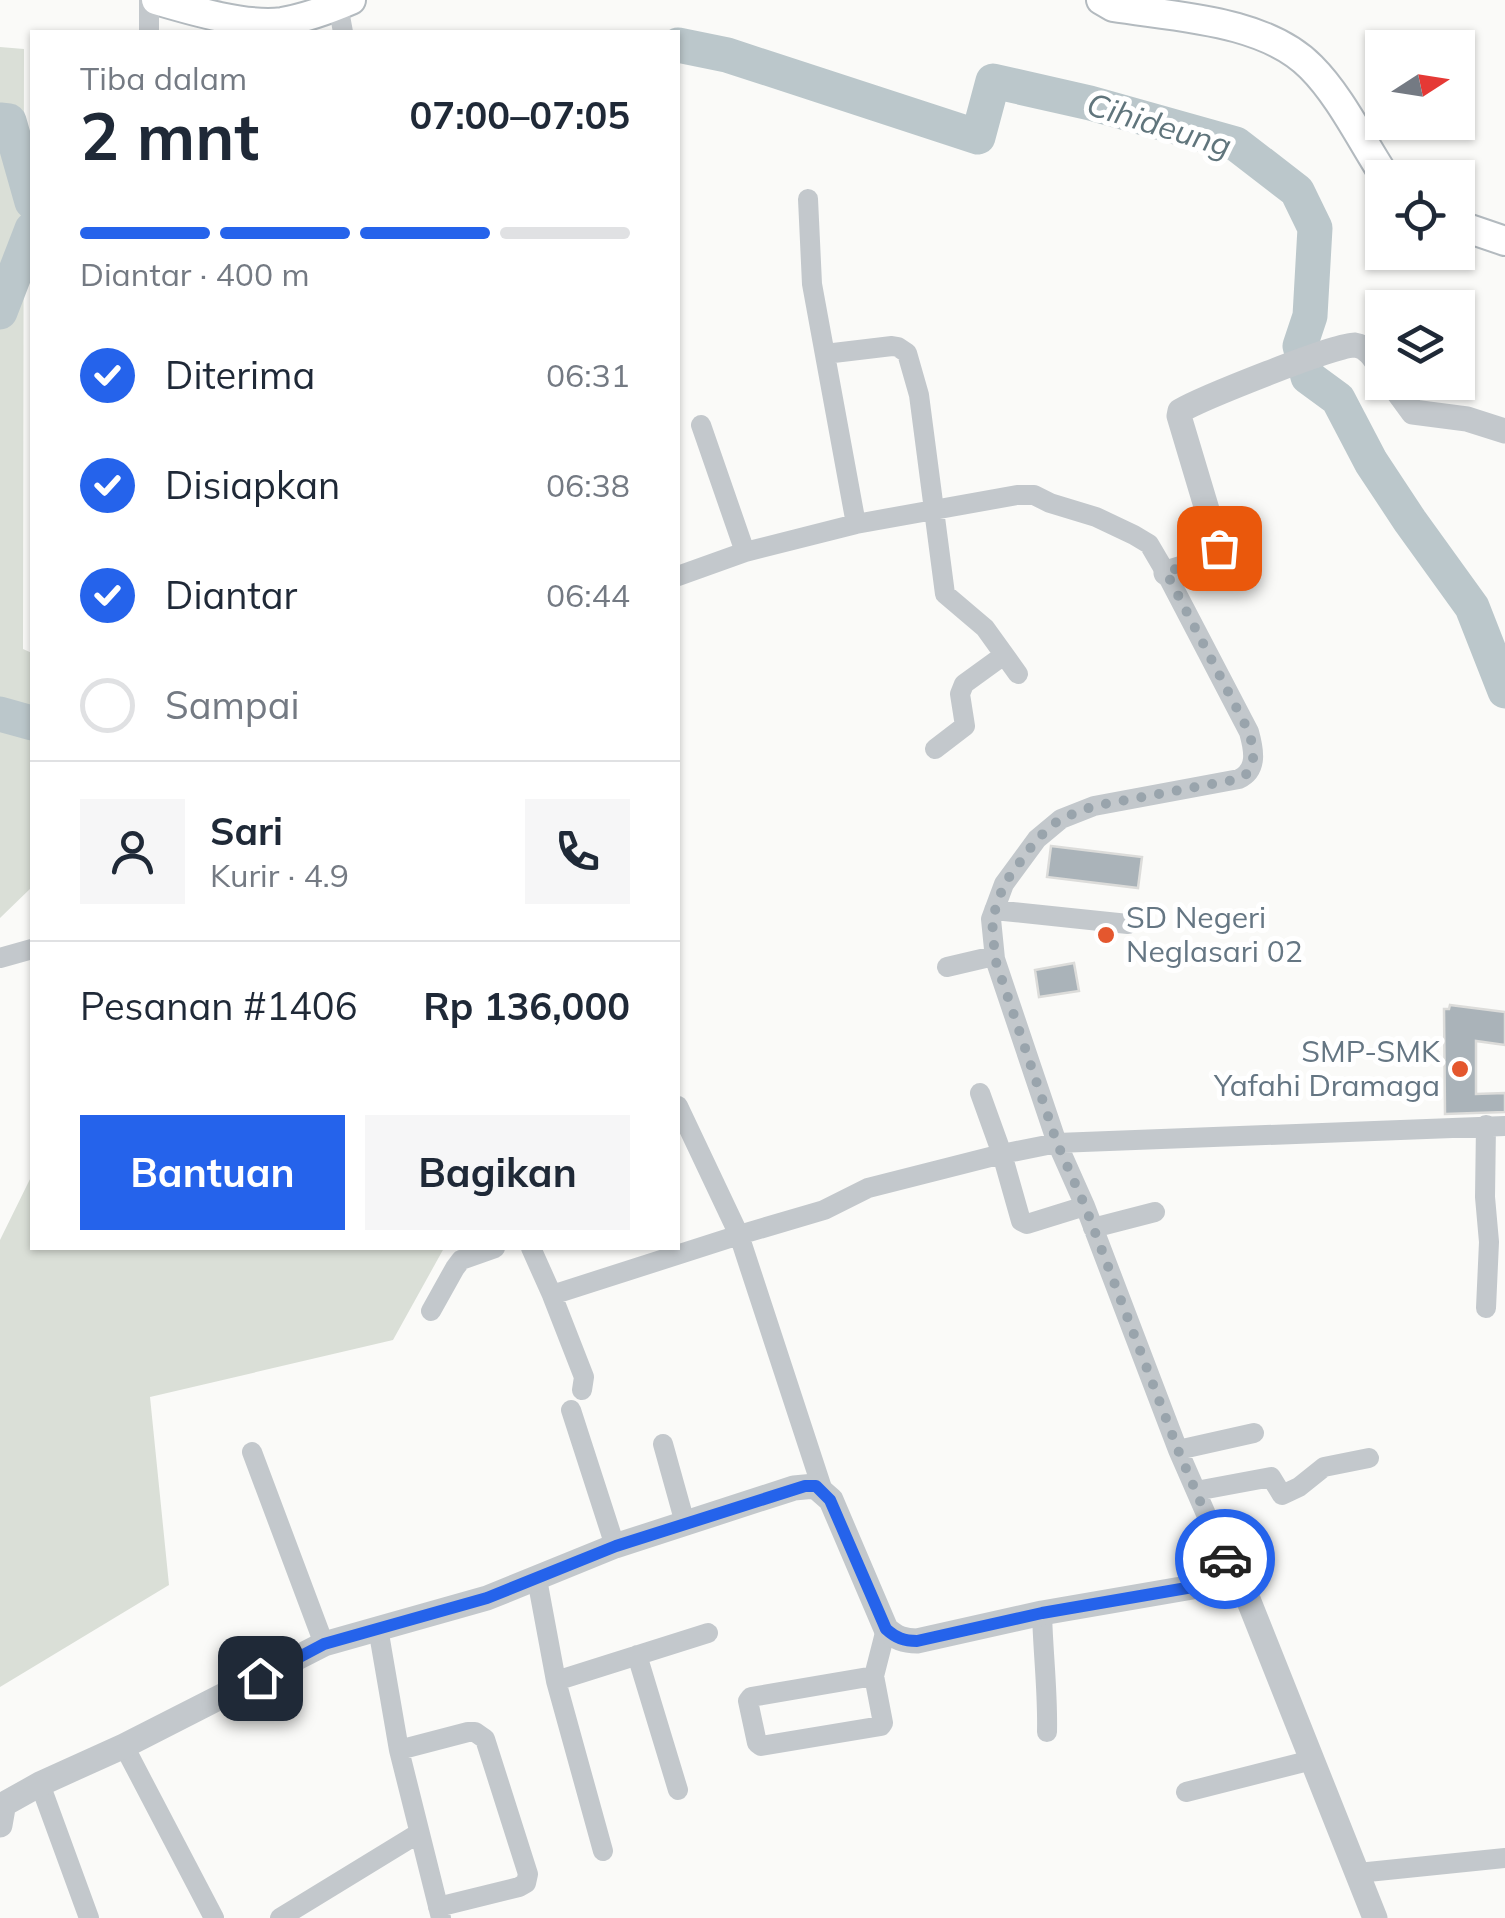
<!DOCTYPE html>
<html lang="id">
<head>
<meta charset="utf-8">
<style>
  :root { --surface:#fff; --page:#f6f6f7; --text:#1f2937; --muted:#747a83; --line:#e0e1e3; --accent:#2563eb }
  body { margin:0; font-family:Mulish,sans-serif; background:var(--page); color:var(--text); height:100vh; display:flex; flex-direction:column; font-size:38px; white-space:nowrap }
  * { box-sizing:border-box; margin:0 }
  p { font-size:32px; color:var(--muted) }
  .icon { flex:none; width:55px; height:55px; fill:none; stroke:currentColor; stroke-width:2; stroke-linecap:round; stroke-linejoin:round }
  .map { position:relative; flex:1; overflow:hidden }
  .sheet { position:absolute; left:30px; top:30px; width:650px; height:1220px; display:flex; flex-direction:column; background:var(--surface); border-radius:0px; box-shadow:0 2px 8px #0004 }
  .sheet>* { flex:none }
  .needle { width:65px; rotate:78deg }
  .buttons { position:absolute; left:1365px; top:30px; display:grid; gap:20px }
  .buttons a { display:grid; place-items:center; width:110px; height:110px; border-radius:0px; background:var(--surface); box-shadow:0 2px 8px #0004; font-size:50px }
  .pin { position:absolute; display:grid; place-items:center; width:85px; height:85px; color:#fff; margin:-42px; border-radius:20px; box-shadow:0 5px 15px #0006 }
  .courier { position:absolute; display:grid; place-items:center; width:100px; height:100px; margin:-50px; border:8px solid #2563eb; border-radius:50%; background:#fff; color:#222; box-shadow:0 2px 12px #0007 }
  .headline em { font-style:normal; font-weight:700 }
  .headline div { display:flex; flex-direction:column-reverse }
  .headline { display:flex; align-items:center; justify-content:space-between; height:170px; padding:0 50px }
  h1 { font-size:65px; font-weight:700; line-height:75px }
  .bar { display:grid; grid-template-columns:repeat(4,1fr); gap:15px 10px; align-content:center; height:120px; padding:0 50px }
  .bar i { height:12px; border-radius:8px; background:var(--line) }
  .bar .selected { background:var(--accent) }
  .bar p { grid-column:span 4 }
  .line { display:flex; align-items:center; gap:25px; padding:0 50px; border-top:2px solid var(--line) }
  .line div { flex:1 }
  .round { display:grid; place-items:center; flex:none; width:105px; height:105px; border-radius:0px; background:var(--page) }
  ol { padding:0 50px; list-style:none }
  li { display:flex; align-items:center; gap:30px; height:110px }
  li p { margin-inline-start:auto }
  li .icon { padding:10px; border-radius:50%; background:var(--accent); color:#fff; stroke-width:4 }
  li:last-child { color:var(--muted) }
  li i { width:55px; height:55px; border:5px solid var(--line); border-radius:50% }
  .primary-button { display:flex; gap:20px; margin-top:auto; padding:20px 50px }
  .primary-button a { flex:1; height:115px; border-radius:0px; background:var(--accent); color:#fff; font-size:40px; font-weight:700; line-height:115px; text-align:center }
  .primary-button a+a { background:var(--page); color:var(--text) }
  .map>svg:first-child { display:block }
  .green { fill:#dadfd7 }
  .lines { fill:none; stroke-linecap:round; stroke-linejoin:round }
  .river { stroke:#bbc7cb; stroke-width:35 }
  .building { fill:#aab3b9; stroke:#dcdcda; stroke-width:2.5 }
  .secondary-casing { stroke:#b3babf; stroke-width:32 }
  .minor { stroke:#c3c8cc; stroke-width:20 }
  .tertiary { stroke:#c3c8cc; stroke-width:25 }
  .secondary { stroke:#fff; stroke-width:28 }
  .done { stroke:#99a4ac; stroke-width:10; stroke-dasharray:0 18 }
  .route { stroke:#2563eb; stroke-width:12 }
  .poi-dot { fill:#e4572e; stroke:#fff; stroke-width:4 }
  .labels { text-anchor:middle; stroke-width:10; stroke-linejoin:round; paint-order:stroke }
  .poi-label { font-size:30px; fill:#657683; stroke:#fff; text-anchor:start }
  .water-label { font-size:32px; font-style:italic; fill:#60757c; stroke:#fff }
</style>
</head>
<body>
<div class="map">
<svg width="1505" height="1918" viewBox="0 0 1505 1918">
  <rect width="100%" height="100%" fill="#fafaf8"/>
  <path class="green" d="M0,47L24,49L23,649L32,653V887L0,918Z
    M32,1175V1248H444L393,1340L150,1397L169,1585L0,1687V1240Z"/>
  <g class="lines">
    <path class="river" d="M678,45L727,55L978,137L993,81L1090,103L1236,144L1297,191L1315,228L1310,316L1300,346L1308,377L1338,399L1371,462L1410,521L1472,607L1505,691
      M0,120L9,121L32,202
      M0,312L32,229
      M0,714L32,723"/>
  </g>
  <path class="building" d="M1051,846L1142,857L1138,888L1047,877Z
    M1074,963L1079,991L1039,997L1035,970Z
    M1450,1005L1505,1012V1045L1476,1041V1094L1505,1093V1112L1445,1114L1444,1009H1449Z"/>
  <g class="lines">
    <g class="secondary-casing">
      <path id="secondary" d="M156,0C190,10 247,27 282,22C305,18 330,9 351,0
        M1101,0L1113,7C1176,17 1265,20 1311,67C1341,97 1362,142 1386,178
        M1458,225L1505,241"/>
    </g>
    <path class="minor" d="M149,0V32
      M337,0L343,32
      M808,199L812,284L856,524
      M825,354L892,346L898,347L907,353L919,395L945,594L985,628L1018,674
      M701,425L745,552
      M678,576L745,552L856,524L1017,495H1034L1050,503L1096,517L1134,535L1149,544L1166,573L1249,732C1254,750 1258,770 1239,779L1094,806L1061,819L1037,839L1004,884L991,919L995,959L1057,1143L1085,1206L1178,1450L1237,1585
      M935,749L965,726L960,694L964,684L1004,655
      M994,910L1128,924
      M0,958L32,949
      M947,967L994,956
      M980,1093L1002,1154L1021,1221L1027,1224L1085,1206
      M678,1106L739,1235L823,1491
      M1486,1125L1485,1197L1489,1242L1486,1308
      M1093,1228L1155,1212
      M531,1248L552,1295L584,1377L582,1390
      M552,1295L739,1235L824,1210L868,1188L1002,1154L1057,1143L1505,1126
      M431,1311L455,1268L461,1260L495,1248
      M571,1410L615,1546
      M663,1444L685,1523
      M1178,1450L1254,1433
      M252,1452L324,1644
      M1196,1491L1271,1477L1282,1495L1299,1487L1324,1467L1369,1458
      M537,1579L556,1681L603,1851
      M1042,1613C1043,1653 1048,1692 1047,1732
      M378,1628L399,1750L441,1918
      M637,1655L678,1790
      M874,1676L751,1697L748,1701L757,1743L761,1746L881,1726L883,1723L874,1676L886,1629
      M556,1681L708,1633
      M124,1746L214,1918
      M399,1750L468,1732H475L485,1739L528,1874L526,1883L519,1887L438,1907
      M40,1784L89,1918
      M1186,1792L1312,1760
      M1358,1873L1505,1858
      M280,1918L419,1833"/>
    <path class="tertiary" d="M1391,382L1413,412L1467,419L1505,431
      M1166,573L1219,557L1220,553L1179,416L1180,411C1200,399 1336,344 1355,345C1369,347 1375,359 1382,370
      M0,1825L3,1808L6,1803L40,1784L124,1746L324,1644L487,1598L615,1546L794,1488L815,1486L831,1500L886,1629C896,1638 904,1641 917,1641L1042,1613L1210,1584C1225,1582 1234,1583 1246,1594L1375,1918"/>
    <use href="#secondary" class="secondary"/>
  </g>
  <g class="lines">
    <path class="done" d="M1219,548V556L1166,572L1249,732C1254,750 1258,770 1239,779L1094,806L1060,819L1037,839L1004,884L992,919L995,959L1057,1143L1085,1206L1178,1450L1225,1559"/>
    <path class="route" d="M260,1678L324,1644L487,1598L616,1546L805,1486H816L830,1500L886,1629C896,1638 904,1641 917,1641L1042,1613L1210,1584L1224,1582L1237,1585L1225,1559"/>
  </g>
  <g class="poi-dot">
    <circle cx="1106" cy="935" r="10"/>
    <circle cx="1460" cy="1069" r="10"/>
  </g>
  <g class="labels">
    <g class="poi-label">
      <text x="1126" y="928">SD Negeri<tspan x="1126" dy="34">Neglasari 02</tspan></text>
      <text x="1440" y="1062" text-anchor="end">SMP-SMK<tspan x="1440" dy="34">Yafahi Dramaga</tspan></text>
    </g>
    <g class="water-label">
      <text transform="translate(1159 125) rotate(17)" y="11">Cihideung</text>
    </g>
  </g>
</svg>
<div class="buttons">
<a><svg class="needle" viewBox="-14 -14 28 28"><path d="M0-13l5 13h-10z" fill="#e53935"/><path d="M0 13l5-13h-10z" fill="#747a83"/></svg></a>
<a><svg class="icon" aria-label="locate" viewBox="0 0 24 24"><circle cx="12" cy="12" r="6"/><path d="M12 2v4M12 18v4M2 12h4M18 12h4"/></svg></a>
<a><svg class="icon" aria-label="layers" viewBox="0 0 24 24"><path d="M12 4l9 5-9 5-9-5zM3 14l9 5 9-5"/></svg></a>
</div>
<div class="pin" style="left:1219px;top:548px;background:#ea580c"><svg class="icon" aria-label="bag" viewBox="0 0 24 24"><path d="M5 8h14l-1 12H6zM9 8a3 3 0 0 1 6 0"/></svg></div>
<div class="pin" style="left:260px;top:1678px;background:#1f2937"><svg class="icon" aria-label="home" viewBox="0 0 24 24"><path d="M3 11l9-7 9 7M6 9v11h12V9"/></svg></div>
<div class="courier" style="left:1225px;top:1559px"><svg class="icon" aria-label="car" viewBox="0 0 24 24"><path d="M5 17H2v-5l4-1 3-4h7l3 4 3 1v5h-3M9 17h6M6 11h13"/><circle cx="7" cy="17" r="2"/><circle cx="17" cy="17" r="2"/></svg></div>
<section class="sheet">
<div class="headline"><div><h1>2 mnt</h1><p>Tiba dalam</p></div><em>07:00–07:05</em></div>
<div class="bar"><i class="selected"></i><i class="selected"></i><i class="selected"></i><i></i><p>Diantar · 400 m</p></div>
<ol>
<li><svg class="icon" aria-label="check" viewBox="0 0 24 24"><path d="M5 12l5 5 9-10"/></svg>Diterima<p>06:31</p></li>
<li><svg class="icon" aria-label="check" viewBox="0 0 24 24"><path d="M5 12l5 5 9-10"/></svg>Disiapkan<p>06:38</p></li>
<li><svg class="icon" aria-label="check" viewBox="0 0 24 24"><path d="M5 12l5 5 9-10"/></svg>Diantar<p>06:44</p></li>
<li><i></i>Sampai</li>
</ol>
<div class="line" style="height:180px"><a class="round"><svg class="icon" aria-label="person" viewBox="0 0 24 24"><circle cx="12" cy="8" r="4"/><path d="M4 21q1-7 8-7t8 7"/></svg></a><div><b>Sari</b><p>Kurir · 4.9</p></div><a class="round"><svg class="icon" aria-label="phone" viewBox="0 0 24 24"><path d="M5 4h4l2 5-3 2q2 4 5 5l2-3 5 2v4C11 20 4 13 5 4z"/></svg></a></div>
<div class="line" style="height:130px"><div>Pesanan #1406</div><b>Rp 136,000</b></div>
<div class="primary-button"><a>Bantuan</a><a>Bagikan</a></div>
</section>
</div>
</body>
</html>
